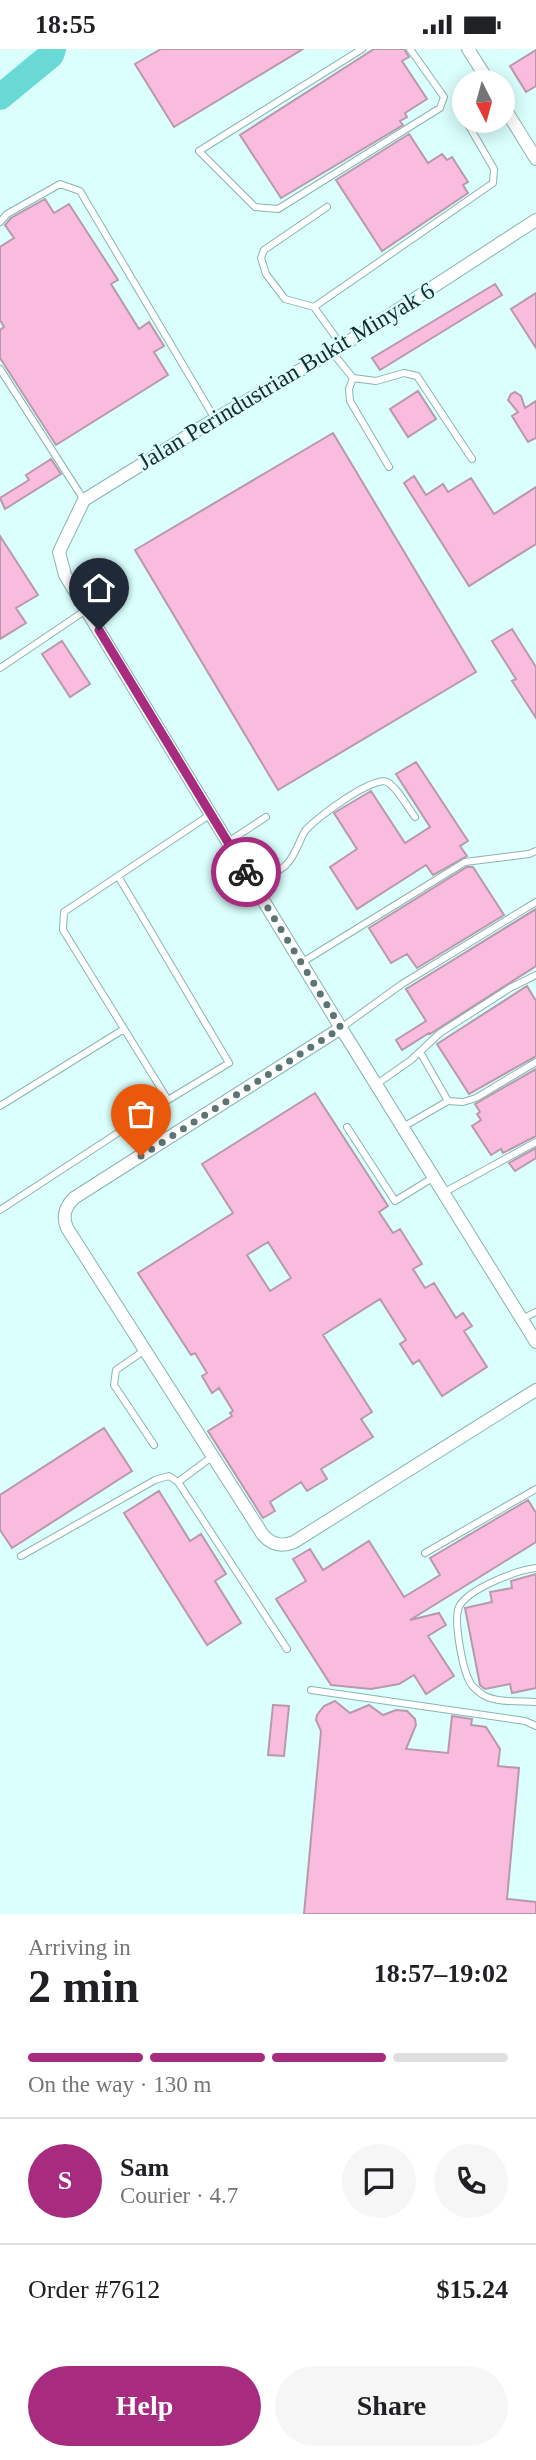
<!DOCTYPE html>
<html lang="en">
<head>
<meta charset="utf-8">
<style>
  :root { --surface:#fff; --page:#f6f6f6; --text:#202124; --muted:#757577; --line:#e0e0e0; --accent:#a72b7e }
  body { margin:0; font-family:"Times New Roman",serif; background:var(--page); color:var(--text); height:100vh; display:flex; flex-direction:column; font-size:26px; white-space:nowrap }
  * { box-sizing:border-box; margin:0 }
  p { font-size:23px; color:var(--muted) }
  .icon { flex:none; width:38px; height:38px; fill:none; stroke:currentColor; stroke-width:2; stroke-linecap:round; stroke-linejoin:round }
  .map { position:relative; height:1865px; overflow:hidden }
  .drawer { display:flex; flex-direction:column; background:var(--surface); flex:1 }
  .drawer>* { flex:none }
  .needle { width:46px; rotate:174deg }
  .fabs { position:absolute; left:452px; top:21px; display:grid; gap:14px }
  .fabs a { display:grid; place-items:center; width:63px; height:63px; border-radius:50%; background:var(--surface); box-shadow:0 4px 18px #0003; font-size:35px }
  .pin { position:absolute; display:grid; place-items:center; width:60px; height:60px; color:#fff; margin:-72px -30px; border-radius:50% 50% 50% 0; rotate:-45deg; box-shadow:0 0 7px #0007 }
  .pin .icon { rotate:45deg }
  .courier { position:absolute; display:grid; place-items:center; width:70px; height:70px; margin:-35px; border:5px solid #a72b7e; border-radius:50%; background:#fff; color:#222; box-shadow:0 2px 9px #0007 }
  .headline em { font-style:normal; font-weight:800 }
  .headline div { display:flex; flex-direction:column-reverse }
  .headline { display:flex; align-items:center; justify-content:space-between; height:119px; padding:0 28px }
  h1 { font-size:46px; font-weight:800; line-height:52px }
  .bar { display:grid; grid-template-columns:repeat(4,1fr); gap:10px 7px; align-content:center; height:84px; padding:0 28px }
  .bar i { height:9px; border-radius:5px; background:var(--line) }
  .bar .current { background:var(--accent) }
  .bar p { grid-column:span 4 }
  .line { display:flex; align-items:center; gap:18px; padding:0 28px; border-top:2px solid var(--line) }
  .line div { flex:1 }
  .round { display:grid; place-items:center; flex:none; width:74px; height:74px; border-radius:37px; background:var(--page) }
  .action { display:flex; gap:14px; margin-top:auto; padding:14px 28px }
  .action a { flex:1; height:80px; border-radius:42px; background:var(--accent); color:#fff; font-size:28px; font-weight:800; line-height:80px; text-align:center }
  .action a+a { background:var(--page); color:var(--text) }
  .status { display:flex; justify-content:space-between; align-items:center; height:49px; padding:0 35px; background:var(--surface); direction:ltr }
  .status svg { height:19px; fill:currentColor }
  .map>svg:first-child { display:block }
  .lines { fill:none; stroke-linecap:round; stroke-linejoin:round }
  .river { stroke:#68d9d5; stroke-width:26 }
  .building { fill:#f9bcde; stroke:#ba98ab; stroke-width:2; fill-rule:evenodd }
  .service-casing { stroke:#87b4b2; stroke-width:8 }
  .minor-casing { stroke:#87b4b2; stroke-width:14 }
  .service { stroke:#fff; stroke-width:6 }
  .minor { stroke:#fff; stroke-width:12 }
  .done { stroke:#5c7574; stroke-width:7; stroke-dasharray:0 12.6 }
  .route { stroke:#a72b7e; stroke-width:9 }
  .labels { text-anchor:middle; stroke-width:5; stroke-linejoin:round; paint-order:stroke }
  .street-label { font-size:24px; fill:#182a2a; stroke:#dafffd }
</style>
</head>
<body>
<div class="status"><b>18:55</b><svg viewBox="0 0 49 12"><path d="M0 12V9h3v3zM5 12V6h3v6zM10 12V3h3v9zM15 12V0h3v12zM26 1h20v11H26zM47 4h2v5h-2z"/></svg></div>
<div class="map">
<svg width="536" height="1865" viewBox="0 0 536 1865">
  <rect width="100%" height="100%" fill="#dafffd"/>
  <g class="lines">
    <path class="river" d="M0,48L51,6L53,0"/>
  </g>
  <path class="building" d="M161,0H303L174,78L135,15Z
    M374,0H404L409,8L402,12L427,50L405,64L407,68L400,72L403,76L281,149L240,86Z
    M536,1V37L526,43L510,17Z
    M409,85L428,114L442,105L447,111L452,108L468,133L463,136L468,144L382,202L336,131Z
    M45,150L54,164L69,155L118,231L111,235L139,280L149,273L164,297L154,303L168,326L56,396L0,309V281L4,278L0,271V198L14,189L5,176L11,169Z
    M495,235L502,246L380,321L372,309Z
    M536,244V299L511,260Z
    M418,342L436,370L408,388L390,360Z
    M515,343L521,347L525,359L536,352V389L528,393L512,367L518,363L508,351L511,345Z
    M333,384L476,623L278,741L135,501Z
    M51,410L61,425L5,460L0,449L29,431L26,426Z
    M414,427L426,446L443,435L448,443L471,429L494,465L536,438V495L469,537L404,434Z
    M0,487L38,546L16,559L26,574L0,590Z
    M512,580L536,618V669L512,632L516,630L492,592Z
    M62,592L90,635L70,648L42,605Z
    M416,713L468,792L460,797L467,807L433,826L426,816L357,860L330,818L357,800L334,764L371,742L405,794L430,778L396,725Z
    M467,818H473L504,866L417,919L407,905L391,914L369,879Z
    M536,860V917L430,985L429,984L402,1001L396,991L426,972L406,940Z
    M527,937L536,952V1007L469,1045L437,995Z
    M536,1020V1087L503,1104L501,1100L491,1106L472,1077L481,1071L477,1065L480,1063L475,1055Z
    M315,1044L388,1157L379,1163L393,1184L400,1180L422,1215L413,1220L425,1239L434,1234L456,1269L463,1264L472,1277L464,1282L487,1318L442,1347L419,1311L413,1315L400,1295L406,1291L380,1250L323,1286L372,1363L361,1370L373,1388L321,1420L327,1430L307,1442L301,1433L270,1453L275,1462L263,1469L208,1382L232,1367L230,1364L233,1362L219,1339L212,1344L202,1327L207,1324L195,1304L191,1306L138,1224L233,1164L202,1115ZM268,1193L291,1229L270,1242L247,1206Z
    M536,1099V1109L515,1122L509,1114Z
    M104,1379L132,1422L12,1499L0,1481V1446Z
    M159,1442L190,1492L201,1485L226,1525L215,1532L241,1574L207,1596L124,1464Z
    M528,1451L536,1464V1493L410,1571L439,1564L446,1576L428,1587L454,1627L426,1645L414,1626L399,1635L371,1640L331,1636L276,1550L306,1532L293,1510L310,1500L323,1521L369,1492L404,1548L440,1526L430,1509Z
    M536,1525V1639L512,1644L510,1635L485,1640L480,1636L465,1559L492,1553L490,1543L512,1539L511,1532Z
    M335,1652L350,1664L369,1656L383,1666L396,1661L407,1662L415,1670L416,1676L406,1700L448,1704L452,1667L472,1670L471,1676L486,1678L500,1700L498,1717L519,1719L507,1850L536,1853V1865H304L321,1682L316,1671L317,1666L324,1657Z
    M273,1656L289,1657L284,1707L268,1706Z"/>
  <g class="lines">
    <g class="service-casing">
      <path id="service" d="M362,0L199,102L255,158L278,160L440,59L444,48L410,0
        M327,158L264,201L261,209L266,225L285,250L314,258L342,297
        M0,173L7,165L60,135L80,142L215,370
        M314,258L493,134L494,120L469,77L472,72
        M332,303L353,329L349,340L350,352L389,418
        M0,320L84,451
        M353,329L376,332L404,324L417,327L472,410
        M0,619L86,561
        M228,793L266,768
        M254,836C264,830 277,824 286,816C296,806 298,794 305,782C314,770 374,726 387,733C398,739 407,758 415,768
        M301,914L465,813L529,805L536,802
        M341,979L402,935L536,853
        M420,1003L448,1052
        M377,1035L411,1011L440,984L510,939L536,926
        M168,1051L63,881L64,863L211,765
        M0,1057L124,980
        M347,1078L395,1152L434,1128
        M403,1078L448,1052L463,1053L476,1049L536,1013
        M443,1144L536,1093
        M0,1161L168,1051L229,1014L118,827
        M522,1270L536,1263
        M145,1301L116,1321L114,1336L154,1396
        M178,1433L287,1600
        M425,1504L536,1440
        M21,1507L155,1431L169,1427L178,1433L213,1407
        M536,1519C517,1521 471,1539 460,1556C452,1568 463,1623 471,1635C473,1638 479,1643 483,1646C497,1654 520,1652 536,1653
        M311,1641L525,1672L536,1677"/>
    </g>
    <g class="minor-casing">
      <path id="minor" d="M468,0L489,33
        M502,55L536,110
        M536,171L342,297L215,370L84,451L59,503L65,526L341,979L536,1293
        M341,979L74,1149C65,1158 62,1167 67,1179L263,1486C272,1496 282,1498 294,1493L536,1341"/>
    </g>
    <use href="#service" class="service"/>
    <use href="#minor" class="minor"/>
  </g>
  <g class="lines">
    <path class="done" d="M141,1107L341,979L246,823"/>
    <path class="route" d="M99,581L246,823"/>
  </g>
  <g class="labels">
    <g class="street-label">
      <text transform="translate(286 327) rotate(-31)" y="8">Jalan Perindustrian Bukit Minyak 6</text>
    </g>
  </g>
</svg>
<div class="fabs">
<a><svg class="needle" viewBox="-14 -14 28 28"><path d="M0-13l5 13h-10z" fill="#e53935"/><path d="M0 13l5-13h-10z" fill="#757577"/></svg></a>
</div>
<div class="pin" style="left:141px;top:1107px;background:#ea580c"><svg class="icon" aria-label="bag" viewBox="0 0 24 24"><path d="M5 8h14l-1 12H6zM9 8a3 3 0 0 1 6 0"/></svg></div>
<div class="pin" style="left:99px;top:581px;background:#1f2937"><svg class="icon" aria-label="home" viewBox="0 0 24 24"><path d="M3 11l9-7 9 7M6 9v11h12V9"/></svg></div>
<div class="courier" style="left:246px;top:823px"><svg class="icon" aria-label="bike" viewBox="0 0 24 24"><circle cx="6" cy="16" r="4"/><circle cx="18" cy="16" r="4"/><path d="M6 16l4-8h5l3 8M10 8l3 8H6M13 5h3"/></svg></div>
</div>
<section class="drawer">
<div class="headline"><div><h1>2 min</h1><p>Arriving in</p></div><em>18:57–19:02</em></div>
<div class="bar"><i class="current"></i><i class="current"></i><i class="current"></i><i></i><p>On the way · 130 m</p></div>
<div class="line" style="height:126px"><b class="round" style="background:var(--accent);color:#fff">S</b><div><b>Sam</b><p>Courier · 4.7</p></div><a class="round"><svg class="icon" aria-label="chat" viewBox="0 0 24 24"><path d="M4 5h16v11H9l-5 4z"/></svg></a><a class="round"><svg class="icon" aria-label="phone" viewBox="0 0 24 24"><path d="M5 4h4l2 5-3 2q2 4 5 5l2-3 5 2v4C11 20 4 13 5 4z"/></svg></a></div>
<div class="line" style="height:91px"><div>Order #7612</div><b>$15.24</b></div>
<div class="action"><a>Help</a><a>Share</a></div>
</section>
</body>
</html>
